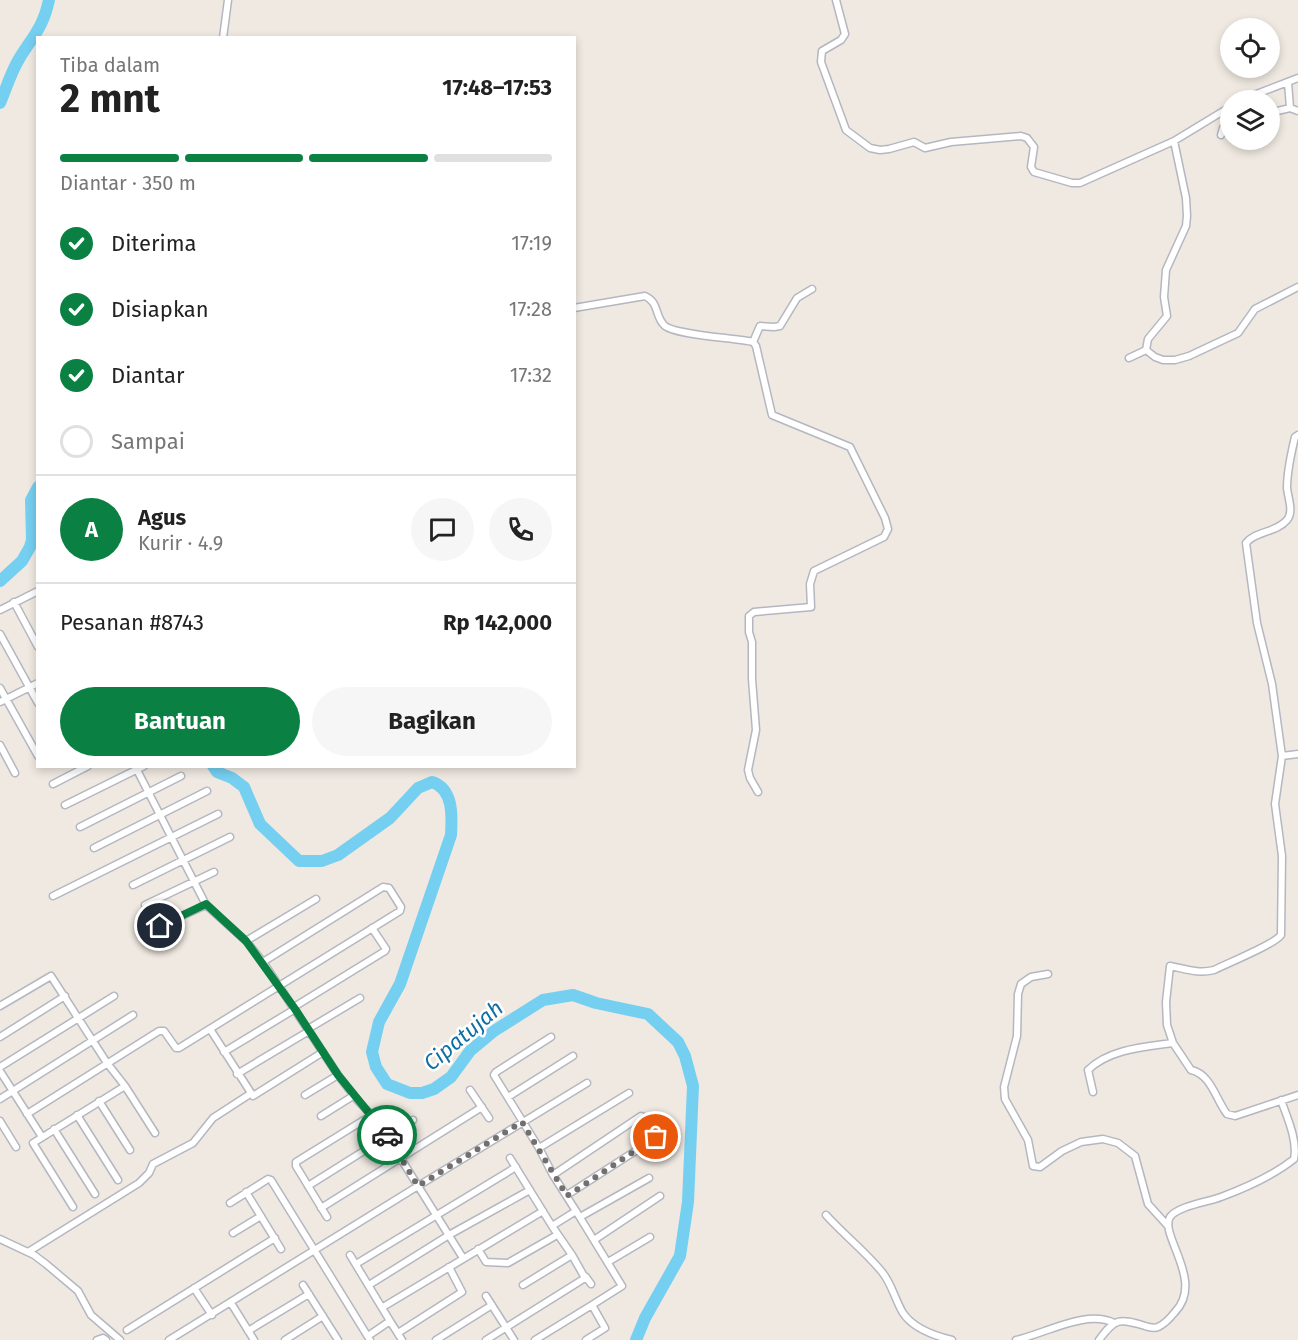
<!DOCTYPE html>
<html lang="id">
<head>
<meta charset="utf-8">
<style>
  :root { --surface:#fff; --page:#f6f6f6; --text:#222; --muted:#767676; --line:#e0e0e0; --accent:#0b8043 }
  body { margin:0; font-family:"Fira Sans",sans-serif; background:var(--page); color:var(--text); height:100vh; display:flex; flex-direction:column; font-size:22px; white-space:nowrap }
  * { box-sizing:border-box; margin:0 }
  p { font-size:20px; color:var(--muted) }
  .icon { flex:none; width:33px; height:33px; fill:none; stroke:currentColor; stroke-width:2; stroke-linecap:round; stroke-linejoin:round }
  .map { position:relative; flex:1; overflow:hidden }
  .side { position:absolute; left:36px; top:36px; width:540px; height:732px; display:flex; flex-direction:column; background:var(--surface); border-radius:0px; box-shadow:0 3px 9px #0003 }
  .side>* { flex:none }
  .tools { position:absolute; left:1220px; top:18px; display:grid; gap:12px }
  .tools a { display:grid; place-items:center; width:60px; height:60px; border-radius:50%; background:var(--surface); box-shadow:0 3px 9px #0003; font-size:30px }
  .pin { position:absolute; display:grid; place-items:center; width:51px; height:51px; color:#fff; margin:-26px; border:3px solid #fff; border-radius:50%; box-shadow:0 2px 6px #0007 }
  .courier { position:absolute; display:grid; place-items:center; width:60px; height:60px; margin:-30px; border:4px solid #0b8043; border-radius:50%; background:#fff; color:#222; box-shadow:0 2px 8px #0007 }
  .overview em { font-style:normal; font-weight:700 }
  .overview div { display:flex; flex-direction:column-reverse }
  .overview { display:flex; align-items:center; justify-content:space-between; height:102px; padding:0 24px }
  h1 { font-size:39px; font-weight:700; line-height:45px }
  .bar { display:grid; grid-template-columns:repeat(4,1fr); gap:9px 6px; align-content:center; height:72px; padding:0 24px }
  .bar i { height:8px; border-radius:4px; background:var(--line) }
  .bar .active { background:var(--accent) }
  .bar p { grid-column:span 4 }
  .line { display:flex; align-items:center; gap:15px; padding:0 24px; border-top:2px solid var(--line) }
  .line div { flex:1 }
  .round { display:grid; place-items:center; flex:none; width:63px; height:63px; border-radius:32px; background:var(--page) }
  ol { padding:0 24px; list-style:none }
  li { display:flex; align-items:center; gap:18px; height:66px }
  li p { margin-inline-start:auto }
  li .icon { padding:6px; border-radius:50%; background:var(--accent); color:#fff; stroke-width:4 }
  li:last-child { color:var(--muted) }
  li i { width:33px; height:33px; border:3px solid var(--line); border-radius:50% }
  .button { display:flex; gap:12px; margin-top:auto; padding:12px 24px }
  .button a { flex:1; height:69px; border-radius:36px; background:var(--accent); color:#fff; font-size:24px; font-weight:700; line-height:69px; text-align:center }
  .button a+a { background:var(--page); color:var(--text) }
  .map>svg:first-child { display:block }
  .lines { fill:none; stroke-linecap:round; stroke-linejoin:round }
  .river { stroke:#75cff0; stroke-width:12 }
  .minor-casing { stroke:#b4b7c1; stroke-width:9 }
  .minor { stroke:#fff; stroke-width:6 }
  .done { stroke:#726f6d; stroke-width:6; stroke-dasharray:0 10.8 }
  .route { stroke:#0b8043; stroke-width:8 }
  .labels { text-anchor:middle; stroke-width:5; stroke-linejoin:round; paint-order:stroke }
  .water-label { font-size:22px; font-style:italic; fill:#0d6fa3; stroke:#fff }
</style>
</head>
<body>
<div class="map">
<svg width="1298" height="1340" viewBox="0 0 1298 1340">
  <rect width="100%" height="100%" fill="#efe9e1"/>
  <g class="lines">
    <path class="river" d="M0,103C6,89 11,72 19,59C33,36 43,28 49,0
      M0,581L22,561L30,547L32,540L31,500L38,487
      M213,766L217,772L232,778L244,787L260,824L299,861H322L338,855L390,818L418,788L432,782C454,789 452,817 451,835L400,984L379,1022L372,1052L376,1067L387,1084L410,1093H422L434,1089L451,1077L470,1051L494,1031L543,1000L573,995L596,1003L648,1014L678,1042L685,1056L693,1086L688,1202L680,1256L645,1318L636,1340"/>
    <g class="minor-casing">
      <path id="minor" d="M836,0L845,34L841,40L822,51L821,62L846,130L870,148L880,150L889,149L914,142L925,148L951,142L1021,136L1027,138L1034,147L1031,167L1034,172L1072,183H1080L1174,141L1230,107
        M223,38L228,0
        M1288,82L1290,108L1298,111
        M1241,100L1298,78
        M1269,113L1290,108
        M1221,135L1223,128L1230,124
        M574,308L645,296C660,303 654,316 665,326C676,335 735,338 753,342L756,346L772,415L850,447L885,518L888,529L884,537L814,571L810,584L811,607L754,612L749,616V632L752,642V679L756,730L748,770L750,778L758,792
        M753,342L760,326L774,327L780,326L797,298L812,289
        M1146,350L1148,339L1167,316L1164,297L1166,270L1186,226L1187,216L1186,198L1174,141
        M1146,350L1155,357L1163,360H1175L1189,356L1238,333L1255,309L1298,287
        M1129,358L1146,350
        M1298,435L1295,437C1291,454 1287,470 1287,488C1288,498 1294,512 1287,520C1276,533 1255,531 1246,543L1257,623L1272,684L1282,756L1298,754
        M14,602L38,647
        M0,610L38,591
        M0,634L38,703
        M0,688L38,756
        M0,702L38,683
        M0,745L15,773
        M1282,756L1275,804L1282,856L1281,935C1275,944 1228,963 1214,970C1198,974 1186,969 1170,966L1166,1002L1167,1025L1173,1043L1191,1070C1211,1074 1216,1100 1227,1114L1235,1116L1298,1095
        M135,766L206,905L246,941L263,962L338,1075L358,1101L378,1122L418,1186L169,1340
        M53,784L88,766
        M65,805L144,766
        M80,827L181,776
        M94,848L207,791
        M133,885L230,837
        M53,896L218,814
        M145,905L214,872
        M160,926L206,905
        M246,941L316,899
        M1048,974L1031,977L1021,984L1018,994L1017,1036L1004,1087L1005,1099L1028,1140L1033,1166L1040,1167L1062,1151L1081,1142L1103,1139L1118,1143L1135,1156L1148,1204L1168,1226
        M0,1006L51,976L107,1063L125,1086L155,1133
        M294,1007L385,951L386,949L372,928
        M210,1029L253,1096L323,1052
        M308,1029L360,998
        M0,1037L65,996
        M551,1037L496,1072L494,1075L539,1148L629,1093
        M224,1052L295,1009
        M0,1067L114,996
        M0,1071L42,1137
        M237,1074L309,1031
        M470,1090L489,1118
        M1093,1092L1088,1070C1110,1049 1144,1047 1173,1043
        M305,1095L338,1075
        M508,1097L573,1056
        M0,1099L133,1015
        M99,1101L130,1150
        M27,1114L159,1031H164L176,1048H179L400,911L401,907L389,888L383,887L263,962
        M77,1115L118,1180
        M321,1116L353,1096
        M0,1121L16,1147
        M54,1129L95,1194
        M539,1148L553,1175L641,1116L644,1117L655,1135L654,1139L567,1195
        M510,1158L552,1226
        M553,1175L576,1211
        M308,1186L413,1120
        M246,1192L281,1249
        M230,1203L268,1179L271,1180L370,1340
        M73,1207L33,1143L125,1086
        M321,1208L482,1107
        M826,1215C844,1235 865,1251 882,1272C892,1284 895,1300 903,1313C913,1328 935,1336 952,1340
        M327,1217L296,1166V1162L372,1115
        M580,1217L649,1178
        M233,1233L261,1216
        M0,1239L34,1255L46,1264L78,1291L91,1315L120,1340
        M594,1240L660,1196
        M478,1249L486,1262L508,1263L557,1235
        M28,1252L139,1183L149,1173L153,1164L193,1143L213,1118L250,1094
        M350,1255L390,1321
        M463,1258L418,1186L587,1083
        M608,1262L650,1237
        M356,1264L516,1167
        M586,1277L591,1284
        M303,1285L338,1340
        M369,1285L449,1235L530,1190
        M523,1285L572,1255
        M194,1288L212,1315
        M486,1296L514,1340
        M231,1303L254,1340
        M383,1307L543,1211
        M127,1330L275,1238
        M248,1331L309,1294
        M398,1333L462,1292L449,1267
        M368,1336L390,1321L402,1340
        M97,1340L103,1338L106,1340
        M285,1340L323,1316
        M436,1340L492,1305
        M486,1340L585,1278L572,1255L552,1226L576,1211L622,1286L592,1305
        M535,1340L592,1305L605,1328L586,1340
        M1016,1340C1044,1334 1087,1309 1114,1323
        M1099,1340C1115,1318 1119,1318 1145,1326C1149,1327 1154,1329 1158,1327C1165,1324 1171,1317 1175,1312C1205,1281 1159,1235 1170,1217C1178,1206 1208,1202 1221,1197C1245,1188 1274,1175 1294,1159C1298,1141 1287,1117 1281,1100"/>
    </g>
    <use href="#minor" class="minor"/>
  </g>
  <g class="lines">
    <path class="done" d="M387,1135L418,1186L522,1122L567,1196L656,1137"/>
    <path class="route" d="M160,926L206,904L246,941L295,1009L338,1075L387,1135"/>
  </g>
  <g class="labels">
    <g class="water-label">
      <text transform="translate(463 1035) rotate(-40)" y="8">Cipatujah</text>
    </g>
  </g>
</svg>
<div class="tools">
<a><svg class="icon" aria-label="locate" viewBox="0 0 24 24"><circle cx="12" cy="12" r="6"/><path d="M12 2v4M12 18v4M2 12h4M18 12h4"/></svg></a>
<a><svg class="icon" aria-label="layers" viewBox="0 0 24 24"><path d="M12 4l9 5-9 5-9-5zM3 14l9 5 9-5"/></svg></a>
</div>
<div class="pin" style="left:656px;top:1137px;background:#ea580c"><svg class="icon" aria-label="bag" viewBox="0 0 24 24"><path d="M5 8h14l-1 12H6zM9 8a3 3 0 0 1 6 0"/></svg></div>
<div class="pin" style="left:160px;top:926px;background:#1f2937"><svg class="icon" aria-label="home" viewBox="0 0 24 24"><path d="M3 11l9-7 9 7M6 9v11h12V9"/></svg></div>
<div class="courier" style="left:387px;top:1135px"><svg class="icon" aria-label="car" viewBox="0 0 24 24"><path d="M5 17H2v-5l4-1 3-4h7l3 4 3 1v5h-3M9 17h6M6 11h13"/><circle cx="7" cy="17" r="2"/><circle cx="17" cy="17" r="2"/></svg></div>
<section class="side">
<div class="overview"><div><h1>2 mnt</h1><p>Tiba dalam</p></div><em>17:48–17:53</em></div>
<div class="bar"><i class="active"></i><i class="active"></i><i class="active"></i><i></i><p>Diantar · 350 m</p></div>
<ol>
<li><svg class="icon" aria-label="check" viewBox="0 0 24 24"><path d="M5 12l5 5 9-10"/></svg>Diterima<p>17:19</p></li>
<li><svg class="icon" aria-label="check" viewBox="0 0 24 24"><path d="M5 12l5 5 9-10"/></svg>Disiapkan<p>17:28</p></li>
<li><svg class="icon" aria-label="check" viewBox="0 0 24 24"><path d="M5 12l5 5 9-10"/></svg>Diantar<p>17:32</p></li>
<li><i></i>Sampai</li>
</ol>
<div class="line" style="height:108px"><b class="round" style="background:var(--accent);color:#fff">A</b><div><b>Agus</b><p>Kurir · 4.9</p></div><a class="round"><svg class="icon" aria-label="chat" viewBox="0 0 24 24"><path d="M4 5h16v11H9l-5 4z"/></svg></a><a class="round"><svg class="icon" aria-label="phone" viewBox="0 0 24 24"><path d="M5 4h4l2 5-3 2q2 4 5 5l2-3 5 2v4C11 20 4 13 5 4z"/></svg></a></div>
<div class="line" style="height:78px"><div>Pesanan #8743</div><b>Rp 142,000</b></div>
<div class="button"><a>Bantuan</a><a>Bagikan</a></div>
</section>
</div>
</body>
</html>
